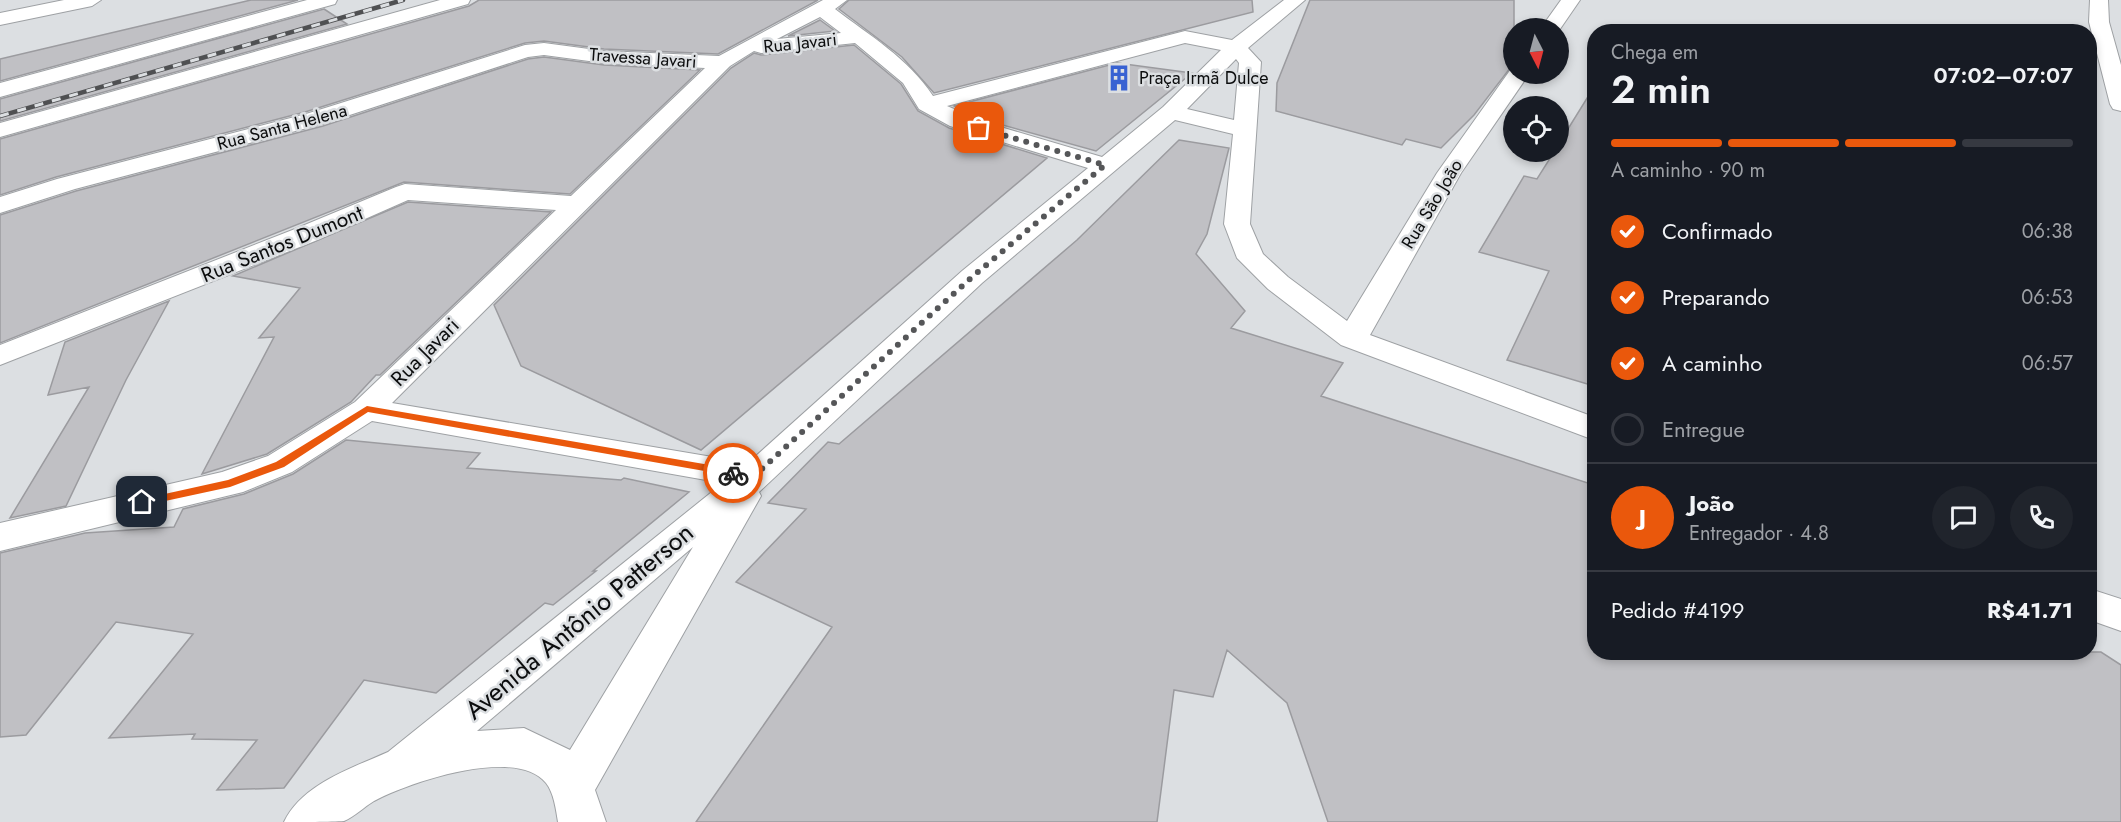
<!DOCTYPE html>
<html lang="pt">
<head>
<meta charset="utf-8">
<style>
  :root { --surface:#171b24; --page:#20242c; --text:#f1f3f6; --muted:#9ea1a6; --line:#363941; --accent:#ea580c }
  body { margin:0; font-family:Jost,sans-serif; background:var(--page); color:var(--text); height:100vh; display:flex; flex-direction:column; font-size:22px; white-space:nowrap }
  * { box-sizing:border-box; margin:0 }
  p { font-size:20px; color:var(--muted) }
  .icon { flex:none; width:33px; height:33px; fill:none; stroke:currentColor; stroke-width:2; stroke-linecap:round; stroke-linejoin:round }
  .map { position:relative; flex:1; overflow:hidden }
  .side { position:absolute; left:1587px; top:24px; width:510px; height:636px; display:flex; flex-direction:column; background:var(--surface); border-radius:24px; box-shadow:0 3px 9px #0003 }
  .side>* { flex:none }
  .needle { width:39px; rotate:174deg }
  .controls { position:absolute; left:1503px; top:18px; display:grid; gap:12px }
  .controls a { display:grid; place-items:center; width:66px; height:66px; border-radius:50%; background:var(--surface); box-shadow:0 3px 9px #0003; font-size:30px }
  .pin { position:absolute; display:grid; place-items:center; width:51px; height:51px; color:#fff; margin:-26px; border-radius:12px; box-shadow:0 3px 9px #0006 }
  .courier { position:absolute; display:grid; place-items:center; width:60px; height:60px; margin:-30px; border:4px solid #ea580c; border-radius:50%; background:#fff; color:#222; box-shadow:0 2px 8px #0007 }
  .overview em { font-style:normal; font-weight:600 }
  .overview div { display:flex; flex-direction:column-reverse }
  .overview { display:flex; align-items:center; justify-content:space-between; height:102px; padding:0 24px }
  h1 { font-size:39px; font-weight:600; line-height:45px }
  .bar { display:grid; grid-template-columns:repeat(4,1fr); gap:9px 6px; align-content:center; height:72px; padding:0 24px }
  .bar i { height:8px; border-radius:4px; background:var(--line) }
  .bar .selected { background:var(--accent) }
  .bar p { grid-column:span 4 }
  .line { display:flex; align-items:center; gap:15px; padding:0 24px; border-top:2px solid var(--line) }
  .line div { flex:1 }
  .round { display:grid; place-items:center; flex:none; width:63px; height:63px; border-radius:32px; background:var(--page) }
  ol { padding:0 24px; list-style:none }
  li { display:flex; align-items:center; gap:18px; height:66px }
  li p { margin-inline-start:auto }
  li .icon { padding:6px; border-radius:50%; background:var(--accent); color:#fff; stroke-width:4 }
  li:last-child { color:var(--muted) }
  li i { width:33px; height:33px; border:3px solid var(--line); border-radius:50% }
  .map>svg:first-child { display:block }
  .building { fill:#c0c0c4; stroke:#9b9b9f; stroke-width:1.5 }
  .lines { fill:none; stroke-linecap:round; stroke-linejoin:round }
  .minor-casing { stroke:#9ea1a4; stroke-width:2 }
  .minor { fill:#fff; fill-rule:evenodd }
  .rail-casing { stroke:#4f5052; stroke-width:4.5 }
  .rail { stroke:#dcdfe2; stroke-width:3; stroke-dasharray:9; stroke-linecap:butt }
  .route { fill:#ea580c }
  .done { stroke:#555658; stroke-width:6; stroke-dasharray:0 10.8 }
  .labels { text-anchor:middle; stroke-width:5; stroke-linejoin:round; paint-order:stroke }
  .far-street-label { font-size:18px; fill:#0c0d0e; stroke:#dcdfe2 }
  .far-poi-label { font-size:18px; fill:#0c0d0e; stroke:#dcdfe2; text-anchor:start }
  .street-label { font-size:21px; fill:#0c0d0e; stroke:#dcdfe2 }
  .near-street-label { font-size:26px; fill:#0c0d0e; stroke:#dcdfe2 }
</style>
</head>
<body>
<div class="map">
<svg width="2121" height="822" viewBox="0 0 2121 822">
  <rect width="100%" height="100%" fill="#dcdfe2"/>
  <path class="building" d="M251,0H298L0,81V59Z
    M479,0H818L718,54L604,49L544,41L525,43L305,112L56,177L0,195V139L469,6Z
    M849,0H1252L1253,12L934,93L902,57L839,9Z
    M1310,0H1514V63L1474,115L1441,148L1406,139L1402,145L1276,111L1277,83Z
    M324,9L347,24L0,121V99Z
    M820,20L835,31L788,36Z
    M854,45L901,84L918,111L949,128L1047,158L701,450L521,366L494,305L731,68L754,53L761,55Z
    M544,57L604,65L700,70L570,194L404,182L0,343V215L76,191L323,126L528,59Z
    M1117,63L1192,73L1096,151L988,121L954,106Z
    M1594,87V386L1507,360L1549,271L1479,252L1524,176L1537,179L1554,152H1558V145Z
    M1179,140L1229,148L1207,234L1196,254L1245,311L1231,328L1343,363L1321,396L1594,485V652H2101L2121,665V822H1328L1287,703L1227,650L1213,697L1174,690L1157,822H696L832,627L736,582L806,509L768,503L828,442L839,444L1077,240Z
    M408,202L551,212L380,375H376L351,402L267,454L202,474L274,337L259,338L300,288L233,276Z
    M169,301L126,380L66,506L10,518L89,387L48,395L65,342Z
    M346,440L480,453L467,468L621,480L624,478L689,492L593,571H596L553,605L545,603L436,693L364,680L284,788L217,790L257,740L192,739L195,734L109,738L193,634L116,622L26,735L0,737V553L85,533L174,527L183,509L244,494L293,474Z"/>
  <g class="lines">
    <g class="minor-casing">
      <path id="minor" d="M64,0H101L92,6L0,25V13Z
        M307,0H337L335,4L0,97V83Z
        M440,0H470L468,4L0,137V123Z
        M823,0H847L835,9C870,36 908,58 933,96L1185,31L1232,40L1284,0H1305L1248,48L1261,62L1250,224L1263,254L1288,277L1347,321L1437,173L1511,69L1514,74H1529L1461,173L1370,335L1594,417V440L1341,345L1268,289L1237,258L1224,224L1233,134L1175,120L982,283L759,492L761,496L595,790L606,822H558C556,810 554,793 546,783C516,746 409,782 374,801C364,807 354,817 344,821C332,822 299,822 284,822C302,784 352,768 388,752L723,483L372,421L292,472L243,492L0,551V523L222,472L268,456L355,402L556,210L408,200L315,241L0,365V345L295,229L396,187L405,184L571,196L705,68L604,63L544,55L528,57L322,124L75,189L0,213V197L57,179L306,114L525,45L544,43L604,51L719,56ZM820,17L841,33L777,39ZM855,43L903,83L919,109L950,126L1088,168L962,271L748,463L392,403L730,66L754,51L761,53ZM1185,43L1221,50L1163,107L1102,157L987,123L947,106ZM1236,59L1239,63L1234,120L1187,109ZM693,547L570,750L524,728L477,731Z
        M1561,0H1580L1558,32V28H1541Z
        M2090,0H2108L2109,22L2121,65V111L2113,109L2110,104L2089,22Z
        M2090,589L2121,599V631L2090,620Z"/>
    </g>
    <use href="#minor" class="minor"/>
    <g class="rail-casing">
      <path id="rail" d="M0,116L403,0"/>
    </g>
    <use href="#rail" class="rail"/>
  </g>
  <path class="route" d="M367,406L733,469L738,473L733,476L368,412L284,467L230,487L142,506L137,502L142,499L228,480L276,462Z"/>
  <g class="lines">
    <path class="done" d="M733,473L754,476L972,277L1105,165L979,128"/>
  </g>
  <defs>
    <g id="building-bare" transform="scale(2.07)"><path d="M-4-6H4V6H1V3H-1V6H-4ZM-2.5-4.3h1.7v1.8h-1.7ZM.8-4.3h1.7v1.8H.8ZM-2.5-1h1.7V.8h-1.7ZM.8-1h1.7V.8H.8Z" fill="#3862d2" stroke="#dcdfe2" stroke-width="2.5" paint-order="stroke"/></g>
  </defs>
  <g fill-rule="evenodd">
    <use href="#building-bare" x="1119" y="78"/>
  </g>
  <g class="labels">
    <g class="far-street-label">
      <text transform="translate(800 43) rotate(-6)" y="6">Rua Javari</text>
      <text transform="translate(643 58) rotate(4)" y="6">Travessa Javari</text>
      <text transform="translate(282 127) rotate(-15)" y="6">Rua Santa Helena</text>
      <text transform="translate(1432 204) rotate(-59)" y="6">Rua São João</text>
    </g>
    <g class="far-poi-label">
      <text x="1139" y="84">Praça Irmã Dulce</text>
    </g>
    <g class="street-label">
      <text transform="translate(282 244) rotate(-22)" y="7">Rua Santos Dumont</text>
      <text transform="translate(425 352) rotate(-45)" y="7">Rua Javari</text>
    </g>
    <g class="near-street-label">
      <text transform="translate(579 621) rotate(-40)" y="9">Avenida Antônio Patterson</text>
    </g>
  </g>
</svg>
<div class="controls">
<a><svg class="needle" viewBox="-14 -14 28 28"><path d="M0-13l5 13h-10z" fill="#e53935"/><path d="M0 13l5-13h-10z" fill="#9ea1a6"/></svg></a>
<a><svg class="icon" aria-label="locate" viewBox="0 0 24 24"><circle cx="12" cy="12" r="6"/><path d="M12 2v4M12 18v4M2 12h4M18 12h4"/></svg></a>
</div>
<div class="pin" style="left:979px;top:128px;background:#ea580c"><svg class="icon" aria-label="bag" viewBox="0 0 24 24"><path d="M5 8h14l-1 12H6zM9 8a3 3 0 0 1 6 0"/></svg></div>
<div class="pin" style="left:142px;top:502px;background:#1f2937"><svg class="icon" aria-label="home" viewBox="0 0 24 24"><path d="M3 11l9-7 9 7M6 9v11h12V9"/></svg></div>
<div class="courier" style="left:733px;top:473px"><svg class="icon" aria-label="bike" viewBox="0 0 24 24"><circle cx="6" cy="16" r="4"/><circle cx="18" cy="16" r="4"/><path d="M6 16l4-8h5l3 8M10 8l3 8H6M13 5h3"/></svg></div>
<section class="side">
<div class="overview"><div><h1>2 min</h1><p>Chega em</p></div><em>07:02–07:07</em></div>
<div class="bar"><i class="selected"></i><i class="selected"></i><i class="selected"></i><i></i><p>A caminho · 90 m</p></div>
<ol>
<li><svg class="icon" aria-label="check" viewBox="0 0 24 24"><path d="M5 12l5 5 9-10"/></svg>Confirmado<p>06:38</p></li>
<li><svg class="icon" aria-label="check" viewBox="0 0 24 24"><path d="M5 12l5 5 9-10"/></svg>Preparando<p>06:53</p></li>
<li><svg class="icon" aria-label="check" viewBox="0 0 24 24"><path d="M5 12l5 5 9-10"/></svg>A caminho<p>06:57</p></li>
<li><i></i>Entregue</li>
</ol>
<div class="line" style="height:108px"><b class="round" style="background:var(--accent);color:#fff">J</b><div><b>João</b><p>Entregador · 4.8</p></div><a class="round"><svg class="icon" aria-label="chat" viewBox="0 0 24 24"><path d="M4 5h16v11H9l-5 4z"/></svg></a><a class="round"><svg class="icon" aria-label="phone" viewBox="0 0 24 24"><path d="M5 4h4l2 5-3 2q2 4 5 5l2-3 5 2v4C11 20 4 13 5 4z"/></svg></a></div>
<div class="line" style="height:78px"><div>Pedido #4199</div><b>R$41.71</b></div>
</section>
</div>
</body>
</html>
